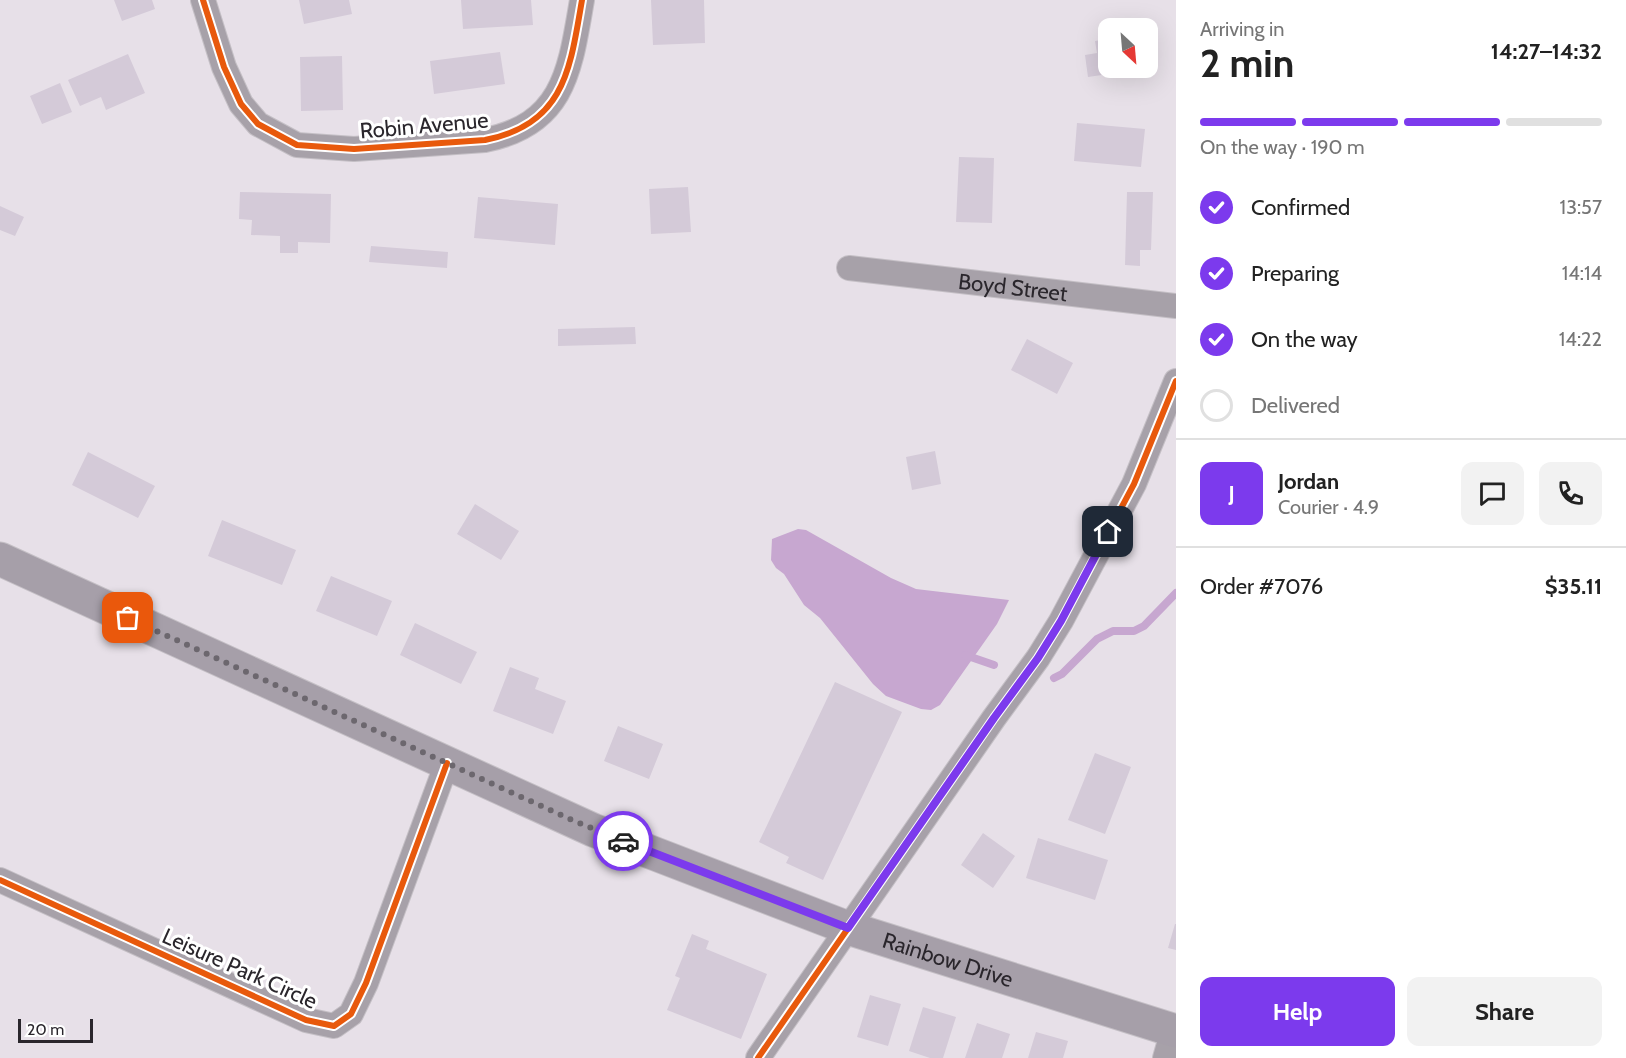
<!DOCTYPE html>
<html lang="en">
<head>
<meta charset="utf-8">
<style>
  :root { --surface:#fff; --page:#f2f2f2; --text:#222; --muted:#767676; --line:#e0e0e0; --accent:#7c3aed }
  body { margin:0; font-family:Cabin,sans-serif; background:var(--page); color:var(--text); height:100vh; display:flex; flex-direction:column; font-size:22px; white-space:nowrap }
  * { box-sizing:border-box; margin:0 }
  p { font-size:20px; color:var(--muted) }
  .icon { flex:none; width:33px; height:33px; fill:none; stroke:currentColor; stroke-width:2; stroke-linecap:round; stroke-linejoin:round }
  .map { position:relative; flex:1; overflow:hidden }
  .side { display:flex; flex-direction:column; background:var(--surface); width:450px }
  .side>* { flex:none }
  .needle { width:39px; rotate:154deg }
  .tools { position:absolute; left:1098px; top:18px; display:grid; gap:12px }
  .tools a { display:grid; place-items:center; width:60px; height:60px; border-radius:12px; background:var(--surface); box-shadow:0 6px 24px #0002; font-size:30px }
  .scale { position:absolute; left:18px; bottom:15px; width:75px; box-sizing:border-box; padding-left:6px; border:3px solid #2a262c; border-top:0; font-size:16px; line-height:21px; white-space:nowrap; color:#2a262c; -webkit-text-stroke:4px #fff; paint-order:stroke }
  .pin { position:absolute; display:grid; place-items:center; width:51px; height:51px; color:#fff; margin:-26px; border-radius:12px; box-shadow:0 3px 9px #0006 }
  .courier { position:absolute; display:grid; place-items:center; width:60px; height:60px; margin:-30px; border:4px solid #7c3aed; border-radius:50%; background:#fff; color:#222; box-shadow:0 2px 8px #0007 }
  .overview em { font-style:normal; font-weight:700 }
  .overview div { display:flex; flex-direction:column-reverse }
  .overview { display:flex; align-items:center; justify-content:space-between; height:102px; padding:0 24px }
  h1 { font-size:39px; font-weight:700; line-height:45px }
  .bar { display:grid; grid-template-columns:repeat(4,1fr); gap:9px 6px; align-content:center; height:72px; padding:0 24px }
  .bar i { height:8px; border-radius:4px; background:var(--line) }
  .bar .on { background:var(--accent) }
  .bar p { grid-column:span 4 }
  .line { display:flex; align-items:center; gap:15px; padding:0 24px; border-top:2px solid var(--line) }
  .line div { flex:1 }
  .round { display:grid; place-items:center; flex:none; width:63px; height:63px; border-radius:12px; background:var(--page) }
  ol { padding:0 24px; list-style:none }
  li { display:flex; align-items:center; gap:18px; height:66px }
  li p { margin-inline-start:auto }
  li .icon { padding:6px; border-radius:50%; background:var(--accent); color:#fff; stroke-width:4 }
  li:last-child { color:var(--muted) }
  li i { width:33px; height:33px; border:3px solid var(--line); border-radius:50% }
  .button { display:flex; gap:12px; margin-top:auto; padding:12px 24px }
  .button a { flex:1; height:69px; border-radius:12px; background:var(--accent); color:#fff; font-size:24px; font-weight:700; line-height:69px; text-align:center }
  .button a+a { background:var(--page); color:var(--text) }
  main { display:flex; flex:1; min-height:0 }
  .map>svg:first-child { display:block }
  .water { fill:#c7a7d0 }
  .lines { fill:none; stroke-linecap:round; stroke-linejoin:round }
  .stream { stroke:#c7a7d0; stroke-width:8 }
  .building { fill:#d4cad8 }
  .street-casing { stroke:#c4bfc5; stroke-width:26 }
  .secondary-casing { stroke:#c4bfc5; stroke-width:35 }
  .street { stroke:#a7a1a9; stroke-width:24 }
  .secondary { stroke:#a69fa9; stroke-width:33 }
  .cycleway-casing { stroke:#fff; stroke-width:10 }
  .cycleway { stroke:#e8590c; stroke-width:6 }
  .done { stroke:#6c676e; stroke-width:6; stroke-dasharray:0 10.8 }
  .route { stroke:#7c3aed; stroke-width:8 }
  .labels { text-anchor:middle; stroke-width:6; stroke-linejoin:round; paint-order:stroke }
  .street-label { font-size:22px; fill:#2a262c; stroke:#fff }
</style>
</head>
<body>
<main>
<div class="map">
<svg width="1176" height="1058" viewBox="0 0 1176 1058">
  <rect width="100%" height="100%" fill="#e7e0e8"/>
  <path class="water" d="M798,529L806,530L891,578L916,589L1009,600L997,624L940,705L931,710L921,709L886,696L873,684L820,618L804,605L784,574L776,568L771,560L772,539Z"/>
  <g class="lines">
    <path class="stream" d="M965,655L994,665
      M1054,678L1062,674L1097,639L1113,631H1134L1144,626L1176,593"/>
  </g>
  <path class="building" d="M114,0H152L155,9L122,21Z
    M299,0H349L352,14L304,24Z
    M461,0H531L533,25L463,29Z
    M651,0H704L705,43L653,45Z
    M1108,39V68H1135L1136,70L1088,77L1085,55L1097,53L1095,41Z
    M500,52L505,84L434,94L430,61Z
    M128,54L145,93L106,110L101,97L80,106L68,80Z
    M342,56L343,110L301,111L300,57Z
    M60,83L72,112L42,124L30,96Z
    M1077,123L1145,129L1141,167L1074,161Z
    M959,157L994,158L992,223L956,222Z
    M688,187L691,232L651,234L649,189Z
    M240,192L331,194L330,243L298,242V253H280V236L251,235L252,220L239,219Z
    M1127,192H1153L1151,250H1140V266L1125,265Z
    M478,197L558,204L555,245L474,238Z
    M0,206L24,217L15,236L0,230Z
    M371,246L448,252L447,268L369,262Z
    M635,327L636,344L558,346V329Z
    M1027,339L1073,363L1057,394L1011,370Z
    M935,451L941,484L912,490L906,457Z
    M88,452L155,486L138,518L72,485Z
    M475,504L519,531L501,560L457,534Z
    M222,520L296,550L282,585L208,556Z
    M331,576L392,601L377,636L316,611Z
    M415,623L477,652L461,684L400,655Z
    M510,667L539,678L535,689L566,701L553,734L493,711Z
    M835,682L902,712L823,880L786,863L789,857L759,842Z
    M618,726L663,744L649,779L604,761Z
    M1095,753L1131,767L1105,834L1068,820Z
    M983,833L1015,856L993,888L961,865Z
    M1038,838L1108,860L1095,900L1026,878Z
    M1175,924H1176V950L1168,948Z
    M692,934L709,941L706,949L767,974L741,1039L667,1010L680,978L675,976Z
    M870,995L901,1004L888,1046L857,1037Z
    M923,1007L956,1017L943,1058H930L909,1051Z
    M977,1023L1010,1034L1002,1058H965Z
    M1036,1032L1068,1041L1063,1058H1028Z"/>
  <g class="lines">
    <g class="street-casing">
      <g id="street">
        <path d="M203,0L224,67L241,104L258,124L297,145L354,149L485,140C565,124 570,69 582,0"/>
        <path id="s1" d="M849,268L1176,306"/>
        <path d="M0,880L306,1020L334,1026L351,1014L366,983L447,763"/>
        <path d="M758,1058L994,718L1038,658L1061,621L1134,484L1176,381"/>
        <path d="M1165,1058L1173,1030"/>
      </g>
    </g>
    <g class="secondary-casing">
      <g id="secondary">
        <path id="s2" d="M0,559L593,830L848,928L1176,1031"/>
      </g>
    </g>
    <use href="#street" class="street"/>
    <use href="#secondary" class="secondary"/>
    <g class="cycleway-casing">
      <path id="cycleway" d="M203,0L224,67L241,104L258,124L297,145L354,149L485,140C565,124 570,69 582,0
        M0,880L306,1020L334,1026L351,1014L366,983L447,763
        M758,1058L994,718L1038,658L1061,621L1134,484L1176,381"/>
    </g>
    <use href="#cycleway" class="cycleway"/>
  </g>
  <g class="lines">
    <path class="done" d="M128,618L572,820L623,841"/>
    <path class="route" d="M623,841L848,928L994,718L1038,658L1061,621L1108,532"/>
  </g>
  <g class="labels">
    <g class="street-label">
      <text transform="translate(424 125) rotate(-5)" y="8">Robin Avenue</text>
      <text dy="8" stroke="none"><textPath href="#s1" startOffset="165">Boyd Street</textPath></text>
      <text dy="8" stroke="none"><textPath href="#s2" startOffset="1030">Rainbow Drive</textPath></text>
      <text transform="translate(240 968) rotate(24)" y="8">Leisure Park Circle</text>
    </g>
  </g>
</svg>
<div class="tools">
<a><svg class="needle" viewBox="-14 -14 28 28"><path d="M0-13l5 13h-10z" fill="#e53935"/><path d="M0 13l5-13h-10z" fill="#767676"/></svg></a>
</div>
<div class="scale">20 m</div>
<div class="pin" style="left:128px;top:618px;background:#ea580c"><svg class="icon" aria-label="bag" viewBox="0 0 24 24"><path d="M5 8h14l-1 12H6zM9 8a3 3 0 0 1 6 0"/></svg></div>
<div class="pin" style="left:1108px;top:532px;background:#1f2937"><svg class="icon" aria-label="home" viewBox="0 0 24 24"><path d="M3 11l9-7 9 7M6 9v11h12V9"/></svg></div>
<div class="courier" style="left:623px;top:841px"><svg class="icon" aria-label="car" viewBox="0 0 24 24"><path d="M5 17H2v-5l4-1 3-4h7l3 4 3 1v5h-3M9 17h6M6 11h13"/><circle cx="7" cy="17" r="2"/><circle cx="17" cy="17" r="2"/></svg></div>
</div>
<section class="side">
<div class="overview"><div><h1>2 min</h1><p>Arriving in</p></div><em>14:27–14:32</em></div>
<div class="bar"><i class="on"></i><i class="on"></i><i class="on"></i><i></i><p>On the way · 190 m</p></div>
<ol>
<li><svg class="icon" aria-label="check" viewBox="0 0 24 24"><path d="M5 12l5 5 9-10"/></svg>Confirmed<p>13:57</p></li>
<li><svg class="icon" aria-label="check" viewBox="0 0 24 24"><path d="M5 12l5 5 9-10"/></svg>Preparing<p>14:14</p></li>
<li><svg class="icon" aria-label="check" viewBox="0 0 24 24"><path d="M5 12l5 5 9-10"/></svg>On the way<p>14:22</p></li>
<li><i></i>Delivered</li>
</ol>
<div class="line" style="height:108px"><b class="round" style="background:var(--accent);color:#fff">J</b><div><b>Jordan</b><p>Courier · 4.9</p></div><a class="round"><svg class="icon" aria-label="chat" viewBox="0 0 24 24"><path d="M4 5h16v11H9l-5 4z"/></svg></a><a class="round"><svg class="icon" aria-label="phone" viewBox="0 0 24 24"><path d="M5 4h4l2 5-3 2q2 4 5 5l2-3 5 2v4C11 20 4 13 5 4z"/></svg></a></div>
<div class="line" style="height:78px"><div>Order #7076</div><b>$35.11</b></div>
<div class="button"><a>Help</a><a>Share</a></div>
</section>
</main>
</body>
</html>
